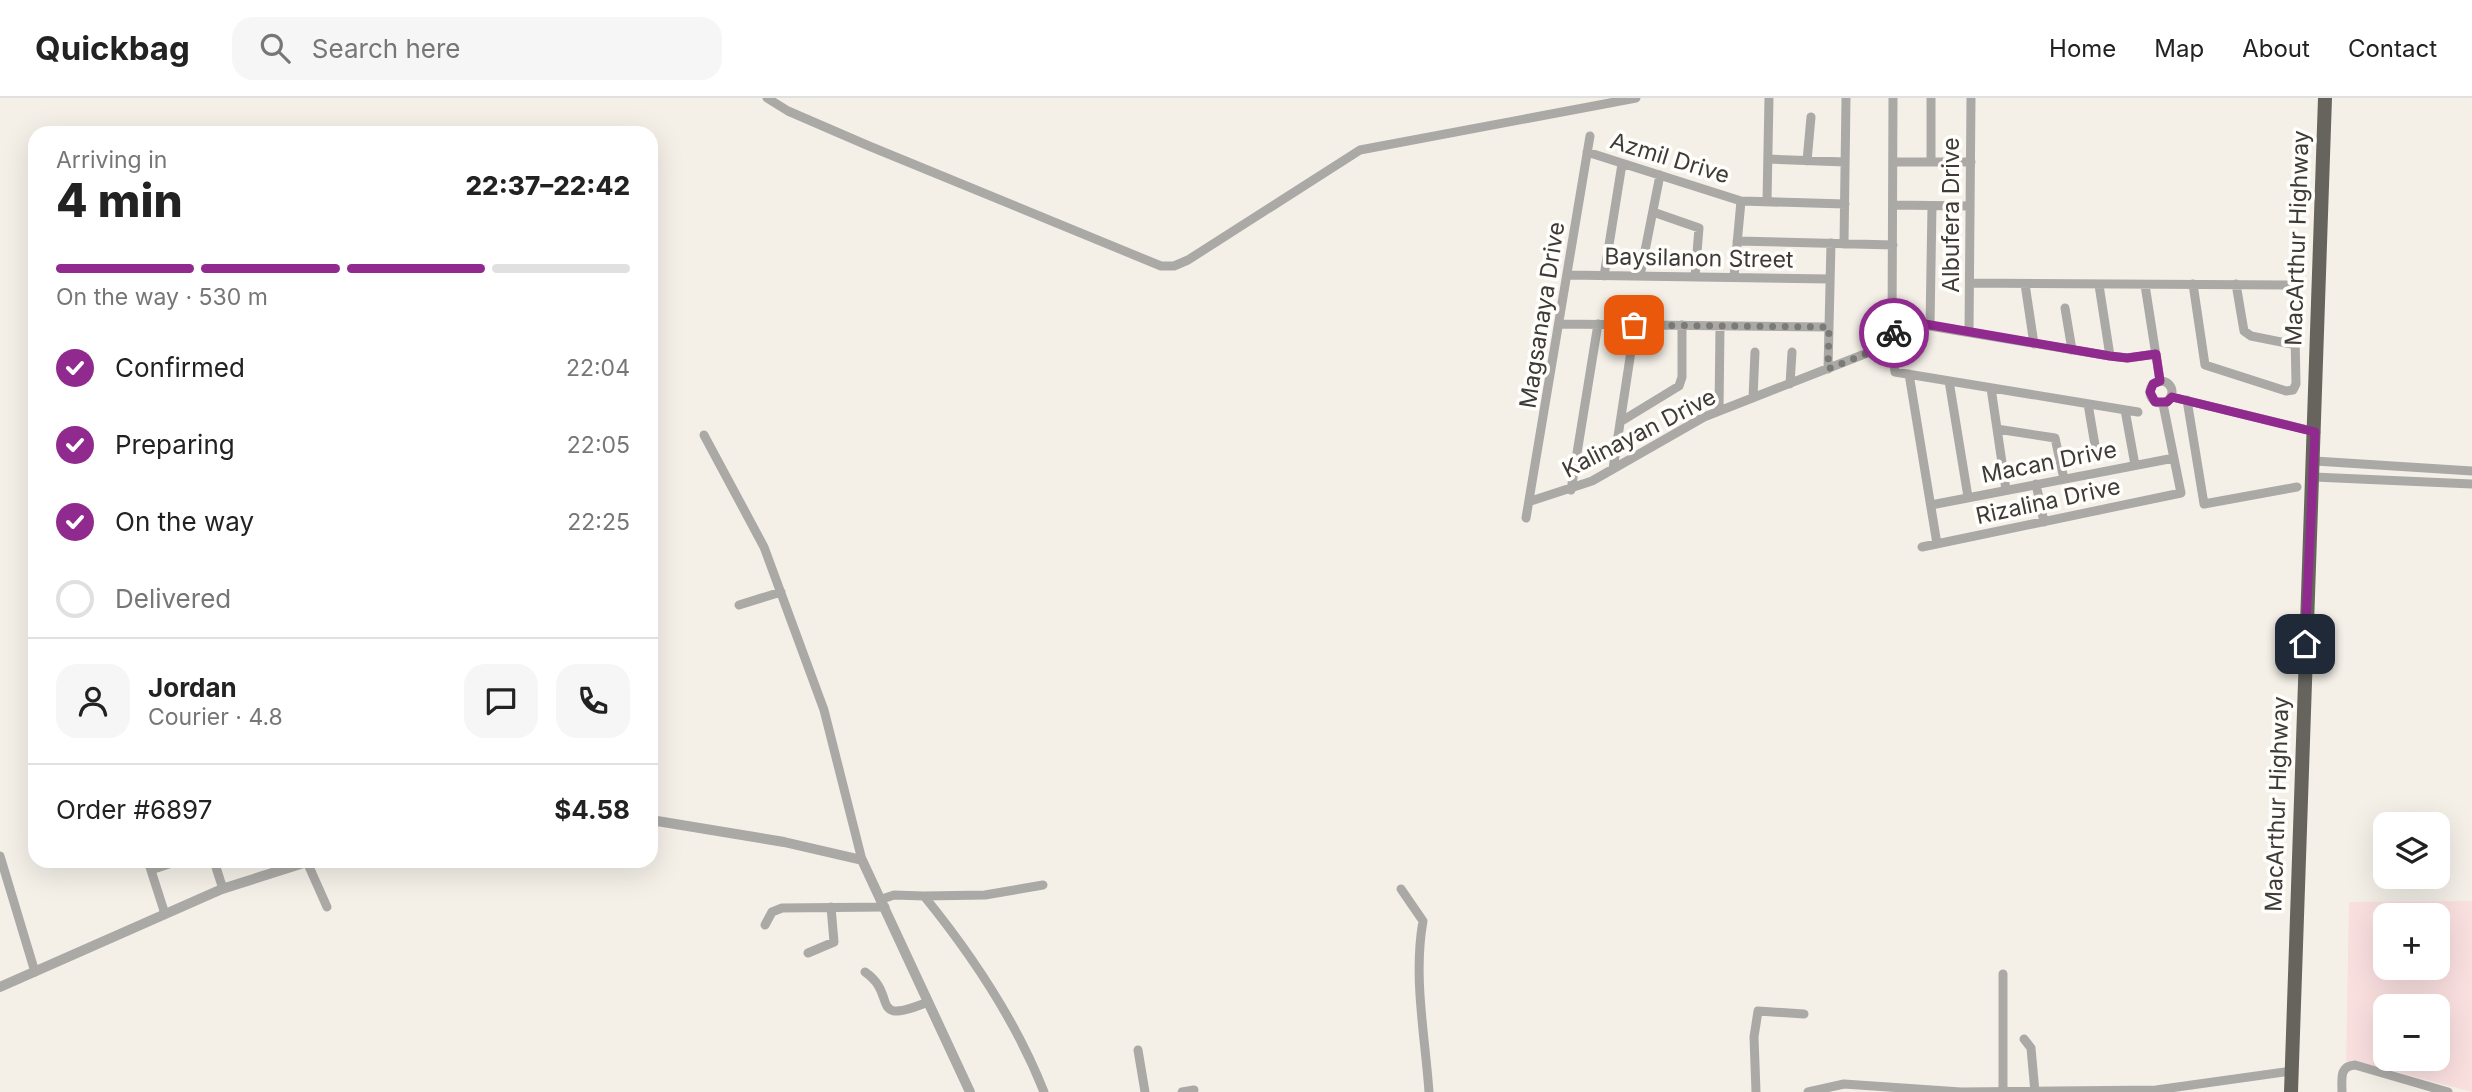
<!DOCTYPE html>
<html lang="en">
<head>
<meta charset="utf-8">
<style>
  :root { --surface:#fff; --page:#f6f6f6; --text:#222; --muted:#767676; --line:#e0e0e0; --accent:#912a8f }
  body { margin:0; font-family:Inter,sans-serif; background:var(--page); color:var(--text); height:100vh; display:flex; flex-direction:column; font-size:26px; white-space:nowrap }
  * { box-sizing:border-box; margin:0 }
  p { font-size:23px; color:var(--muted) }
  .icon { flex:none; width:38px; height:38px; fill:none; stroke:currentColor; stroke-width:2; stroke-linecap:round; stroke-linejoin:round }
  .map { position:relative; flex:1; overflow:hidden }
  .drawer { position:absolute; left:28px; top:28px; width:630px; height:742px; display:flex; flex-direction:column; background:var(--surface); border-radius:21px; box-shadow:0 7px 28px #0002 }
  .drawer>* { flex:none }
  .buttons { position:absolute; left:2373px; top:714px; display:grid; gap:14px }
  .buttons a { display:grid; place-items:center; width:77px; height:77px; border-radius:14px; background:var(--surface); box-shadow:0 7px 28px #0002; font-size:35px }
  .pin { position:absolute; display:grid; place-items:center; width:60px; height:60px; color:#fff; margin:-30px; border-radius:14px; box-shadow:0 4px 10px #0006 }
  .courier { position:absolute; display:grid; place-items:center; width:70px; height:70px; margin:-35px; border:5px solid #912a8f; border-radius:50%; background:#fff; color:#222; box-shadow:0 2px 9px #0007 }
  .head em { font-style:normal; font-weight:800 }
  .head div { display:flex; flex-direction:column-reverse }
  .head { display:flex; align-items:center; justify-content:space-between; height:119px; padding:0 28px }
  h1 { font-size:46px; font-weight:800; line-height:52px }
  .bar { display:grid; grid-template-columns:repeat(4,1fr); gap:10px 7px; align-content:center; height:84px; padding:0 28px }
  .bar i { height:9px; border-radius:5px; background:var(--line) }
  .bar .selected { background:var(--accent) }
  .bar p { grid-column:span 4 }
  .line { display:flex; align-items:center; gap:18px; padding:0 28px; border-top:2px solid var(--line) }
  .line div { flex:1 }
  .round { display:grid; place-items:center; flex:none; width:74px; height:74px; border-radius:21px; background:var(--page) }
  ol { padding:0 28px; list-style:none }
  li { display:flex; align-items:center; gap:21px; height:77px }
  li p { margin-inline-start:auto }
  li .icon { padding:7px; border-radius:50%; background:var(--accent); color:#fff; stroke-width:4 }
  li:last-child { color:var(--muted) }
  li i { width:38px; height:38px; border:4px solid var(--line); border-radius:50% }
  header { display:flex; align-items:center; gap:42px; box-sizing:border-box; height:98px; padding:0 35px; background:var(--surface); border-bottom:2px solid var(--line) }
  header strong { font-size:33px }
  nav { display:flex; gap:38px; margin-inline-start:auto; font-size:24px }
  .search { width:490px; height:63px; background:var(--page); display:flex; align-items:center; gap:18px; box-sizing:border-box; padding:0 24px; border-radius:21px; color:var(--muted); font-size:26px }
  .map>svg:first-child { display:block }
  .industrial { fill:#fadfdf; fill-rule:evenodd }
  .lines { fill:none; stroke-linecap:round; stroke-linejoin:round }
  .minor { stroke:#aba9a6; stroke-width:9 }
  .tertiary { stroke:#aba9a6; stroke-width:10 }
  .trunk { stroke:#67645e; stroke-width:14 }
  .done { stroke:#7c7a76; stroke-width:7; stroke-dasharray:0 12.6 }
  .route { stroke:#912a8f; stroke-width:9 }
  .labels { text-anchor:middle; stroke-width:7; stroke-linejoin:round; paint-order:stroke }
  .street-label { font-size:23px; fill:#3c3b38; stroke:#fffefb }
</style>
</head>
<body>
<header>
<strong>Quickbag</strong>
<div class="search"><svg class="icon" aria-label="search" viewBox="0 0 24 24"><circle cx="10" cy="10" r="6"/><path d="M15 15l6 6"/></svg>Search here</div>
<nav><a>Home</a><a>Map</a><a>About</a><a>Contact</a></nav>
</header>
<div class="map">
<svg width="2472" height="994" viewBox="0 0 2472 994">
  <rect width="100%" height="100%" fill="#f4f0e8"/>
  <path class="industrial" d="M2472,803V994L2356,963L2346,965L2349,804ZM2385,817H2438V870H2385ZM2385,908H2438V961H2385Z"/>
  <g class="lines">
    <path class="minor" d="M767,0L788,13L869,48L1161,168H1174L1188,162L1360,52L1636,0
      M1587,54L1741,103L1845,106
      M1768,61L1845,64
      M1807,63L1811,19
      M1893,64H1971
      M1931,64V0
      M1767,103L1769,0
      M1893,107L1970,108
      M1653,114L1699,130L1695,179
      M1737,143L1893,147
      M1844,146L1846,0
      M1568,177L1830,181
      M1604,178L1622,66
      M1640,178L1660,77
      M1734,179L1741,103
      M1970,185L2298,187
      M2025,186L2034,246
      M2193,186L2205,267L2286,293L2293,292L2296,286L2294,187
      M2236,186L2244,233L2251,238L2296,247
      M2099,187L2110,258
      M2145,187L2160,283
      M2065,210L2072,252
      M1893,222L2110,258L2128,260L2156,256
      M1560,226L1829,229
      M1930,228L1932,108
      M1969,234L1971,0
      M1892,235L1893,0
      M1880 247a12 12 0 1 1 24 0a12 12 0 1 1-24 0Z
      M1893,258L1895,274L2138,314
      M1828,271L1831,145
      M1909,276L1937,446
      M2150 294a11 11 0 1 1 22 0a11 11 0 1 1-22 0Z
      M1949,283L1968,399
      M1790,286L1792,254
      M1991,290L2006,392
      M2172,299L2316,334
      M1753,300L1755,254
      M2187,302L2204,406L2297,389
      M2088,306L2096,353
      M2125,312L2135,367
      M1719,313L1720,228
      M1620,324L1679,288L1682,279V227
      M1997,331L2055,340L2064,381
      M704,337L764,449L824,612L862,762
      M2315,363L2472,373
      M1613,371L1635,227
      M2314,379L2472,386
      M2036,386L2044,424
      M1571,392L1598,226
      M1531,403L1592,383L1704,319L1880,250
      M1931,407L2174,360
      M1526,420L1590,38
      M1922,449L2181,395L2163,306
      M739,507L781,494
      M0,758L35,874
      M148,763L165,816
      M214,763L223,791
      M496,763V765
      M307,764L327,809
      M151,772L169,766
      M1401,791L1423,823C1413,879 1425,937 1429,994
      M924,798L985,797L1043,787
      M882,801L894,797L924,798C972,857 1016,923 1044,994
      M765,827L772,814L782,810L885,809
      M808,855L834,844L831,809
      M865,874C899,897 867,929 928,904
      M2003,876V993
      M2024,941L2031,950L2035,994
      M1138,952L1145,994
      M1182,994L1194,992
      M1756,994L1754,939L1758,913L1804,916
      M1808,994L1844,986L1961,994L2156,992L2291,973
      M2342,994C2342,981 2339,968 2355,967L2448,994"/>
    <path class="tertiary" d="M651,722L784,744L862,762L970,994
      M0,889L222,791L310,763"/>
    <path class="trunk" d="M2291,994L2325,0"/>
  </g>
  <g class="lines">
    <path class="done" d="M1634,227L1829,229L1828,271L1880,250L1886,257H1897L1902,252L1903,244L1894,235"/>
    <path class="route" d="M1894,235L1893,222L1896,221L2110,258L2127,260L2156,256L2160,283L2153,286L2150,294L2155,304H2167L2172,299L2315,334L2305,546"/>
  </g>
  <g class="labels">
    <g class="street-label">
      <text transform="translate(1670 60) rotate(17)" y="8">Azmil Drive</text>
      <text transform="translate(1951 117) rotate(-90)" y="8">Albufera Drive</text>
      <text transform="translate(2297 140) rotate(-88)" y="8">MacArthur Highway</text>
      <text transform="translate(1699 160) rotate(1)" y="8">Baysilanon Street</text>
      <text transform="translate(1542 217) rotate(-81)" y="8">Magsanaya Drive</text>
      <text transform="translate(1639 335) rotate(-27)" y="8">Kalinayan Drive</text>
      <text transform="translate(2049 364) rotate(-11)" y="8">Macan Drive</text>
      <text transform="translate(2048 403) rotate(-12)" y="8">Rizalina Drive</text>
      <text transform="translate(2277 706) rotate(-88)" y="8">MacArthur Highway</text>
    </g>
  </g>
</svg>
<div class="buttons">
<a><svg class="icon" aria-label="layers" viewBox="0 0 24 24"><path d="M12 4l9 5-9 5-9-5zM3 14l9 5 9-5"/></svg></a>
<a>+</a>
<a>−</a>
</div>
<div class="pin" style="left:1634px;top:227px;background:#ea580c"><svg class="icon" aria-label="bag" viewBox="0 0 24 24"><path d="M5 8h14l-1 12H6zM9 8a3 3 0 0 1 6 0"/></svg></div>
<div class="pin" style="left:2305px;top:546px;background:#1f2937"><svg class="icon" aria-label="home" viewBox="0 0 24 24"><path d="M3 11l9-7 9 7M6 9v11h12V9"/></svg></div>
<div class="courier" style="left:1894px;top:235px"><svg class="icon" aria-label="bike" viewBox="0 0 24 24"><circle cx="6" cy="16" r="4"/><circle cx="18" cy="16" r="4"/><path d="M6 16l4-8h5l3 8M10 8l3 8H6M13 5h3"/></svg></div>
<section class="drawer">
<div class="head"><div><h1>4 min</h1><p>Arriving in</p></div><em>22:37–22:42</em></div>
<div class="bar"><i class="selected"></i><i class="selected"></i><i class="selected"></i><i></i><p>On the way · 530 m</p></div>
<ol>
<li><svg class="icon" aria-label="check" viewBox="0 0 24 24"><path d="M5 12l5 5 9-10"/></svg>Confirmed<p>22:04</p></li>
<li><svg class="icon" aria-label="check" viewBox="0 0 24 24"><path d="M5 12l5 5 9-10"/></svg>Preparing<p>22:05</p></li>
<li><svg class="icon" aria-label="check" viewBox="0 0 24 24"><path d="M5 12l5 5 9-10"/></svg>On the way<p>22:25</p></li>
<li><i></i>Delivered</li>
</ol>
<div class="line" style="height:126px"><a class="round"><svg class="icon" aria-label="person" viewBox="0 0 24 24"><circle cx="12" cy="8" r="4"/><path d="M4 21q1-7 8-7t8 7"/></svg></a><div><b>Jordan</b><p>Courier · 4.8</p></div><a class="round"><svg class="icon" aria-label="chat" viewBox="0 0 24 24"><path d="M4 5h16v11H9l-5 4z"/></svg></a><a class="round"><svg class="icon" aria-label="phone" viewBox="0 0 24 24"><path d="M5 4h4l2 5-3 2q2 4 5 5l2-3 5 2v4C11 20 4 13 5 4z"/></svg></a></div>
<div class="line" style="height:91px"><div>Order #6897</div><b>$4.58</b></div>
</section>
</div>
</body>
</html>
